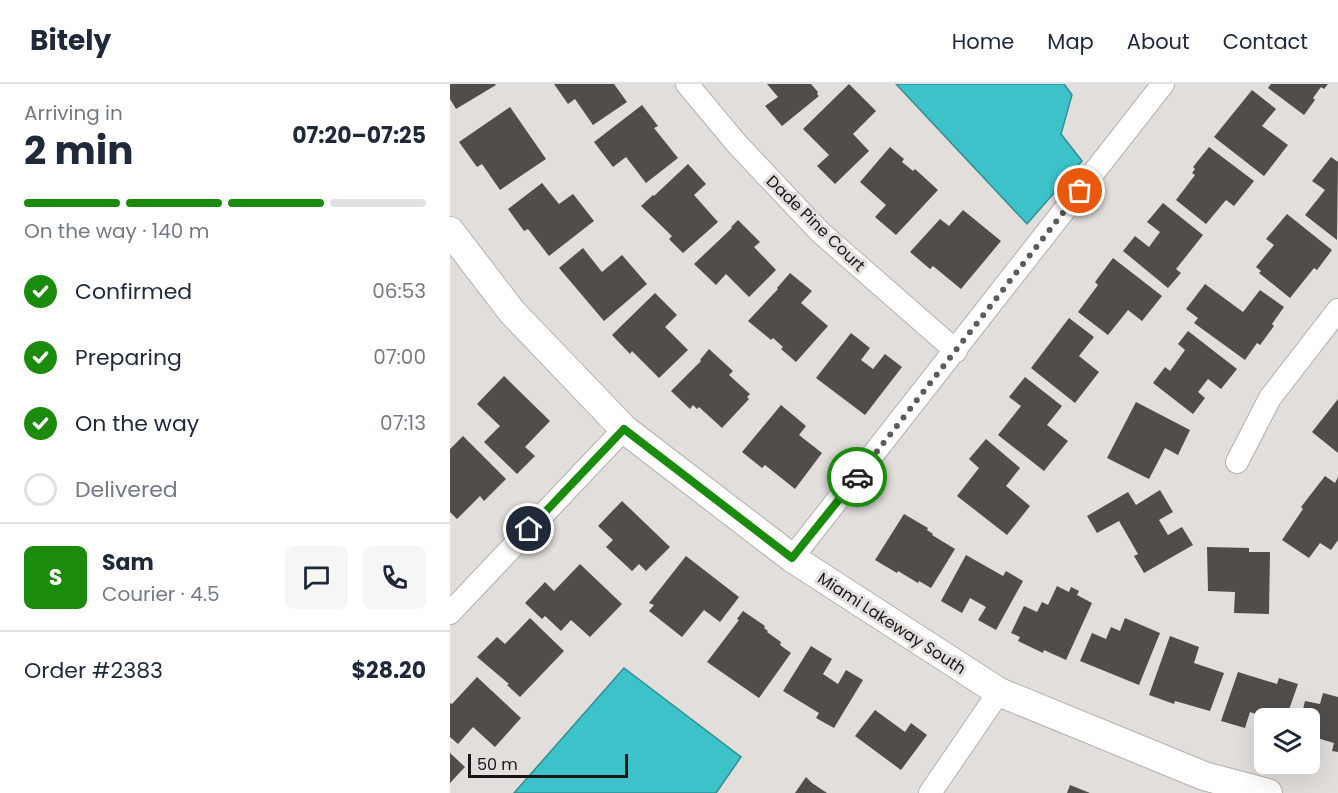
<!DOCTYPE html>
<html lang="en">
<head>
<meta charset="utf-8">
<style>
  :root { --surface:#fff; --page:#f6f6f7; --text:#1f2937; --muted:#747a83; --line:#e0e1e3; --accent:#1b8b0d }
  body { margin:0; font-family:Poppins,sans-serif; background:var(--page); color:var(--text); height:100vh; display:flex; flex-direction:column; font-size:22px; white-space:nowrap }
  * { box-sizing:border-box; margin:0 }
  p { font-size:20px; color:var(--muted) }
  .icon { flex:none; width:33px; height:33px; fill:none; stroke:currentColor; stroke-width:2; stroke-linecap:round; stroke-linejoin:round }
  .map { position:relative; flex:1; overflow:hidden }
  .sheet { display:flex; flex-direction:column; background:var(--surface); width:450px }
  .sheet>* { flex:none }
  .fabs { position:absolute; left:804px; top:624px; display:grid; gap:12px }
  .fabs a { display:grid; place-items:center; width:66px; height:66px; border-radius:9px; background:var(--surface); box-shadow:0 6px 24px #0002; font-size:30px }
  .scale { position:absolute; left:18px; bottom:15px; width:160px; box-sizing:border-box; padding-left:6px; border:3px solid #171615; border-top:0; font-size:16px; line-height:21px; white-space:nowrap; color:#171615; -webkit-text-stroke:4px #e1dedb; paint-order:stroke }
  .pin { position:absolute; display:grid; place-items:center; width:51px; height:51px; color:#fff; margin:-26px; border:3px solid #fff; border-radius:50%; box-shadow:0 2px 6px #0007 }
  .courier { position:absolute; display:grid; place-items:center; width:60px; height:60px; margin:-30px; border:4px solid #1b8b0d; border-radius:50%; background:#fff; color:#222; box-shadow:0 2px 8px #0007 }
  .headline em { font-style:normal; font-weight:700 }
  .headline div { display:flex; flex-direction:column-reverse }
  .headline { display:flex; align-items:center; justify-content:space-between; height:102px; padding:0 24px }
  h1 { font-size:39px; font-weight:700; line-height:45px }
  .bar { display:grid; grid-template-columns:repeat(4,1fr); gap:9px 6px; align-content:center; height:72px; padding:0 24px }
  .bar i { height:8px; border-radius:4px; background:var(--line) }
  .bar .selected { background:var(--accent) }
  .bar p { grid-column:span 4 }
  .line { display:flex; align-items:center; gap:15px; padding:0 24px; border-top:2px solid var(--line) }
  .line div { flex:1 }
  .round { display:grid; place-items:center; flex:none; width:63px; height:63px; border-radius:9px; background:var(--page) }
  ol { padding:0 24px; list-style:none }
  li { display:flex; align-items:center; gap:18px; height:66px }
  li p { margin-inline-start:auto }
  li .icon { padding:6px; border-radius:50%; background:var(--accent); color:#fff; stroke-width:4 }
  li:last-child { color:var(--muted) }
  li i { width:33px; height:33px; border:3px solid var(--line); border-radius:50% }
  header { display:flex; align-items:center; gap:36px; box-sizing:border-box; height:84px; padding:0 30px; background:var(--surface); border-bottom:2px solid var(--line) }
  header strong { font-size:28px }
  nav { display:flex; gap:33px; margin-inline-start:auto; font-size:21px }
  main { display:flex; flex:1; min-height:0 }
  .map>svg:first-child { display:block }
  .water { fill:#3dc2c9; stroke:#328e93; stroke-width:1.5 }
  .building { fill:#504d4a }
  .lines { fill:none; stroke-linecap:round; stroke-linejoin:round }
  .minor-casing { stroke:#b4b1ae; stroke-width:24 }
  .tertiary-casing { stroke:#b4b1ae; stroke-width:30 }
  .minor { stroke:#fff; stroke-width:22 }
  .tertiary { stroke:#fff; stroke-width:28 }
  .done { stroke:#5e5c5a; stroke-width:6; stroke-dasharray:0 10.8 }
  .route { stroke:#1b8b0d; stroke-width:8 }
  .labels { text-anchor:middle; stroke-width:6; stroke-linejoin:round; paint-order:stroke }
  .street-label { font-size:16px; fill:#171615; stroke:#e1dedb }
</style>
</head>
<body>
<header>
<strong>Bitely</strong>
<nav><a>Home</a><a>Map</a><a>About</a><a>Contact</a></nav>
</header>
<main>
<section class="sheet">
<div class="headline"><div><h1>2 min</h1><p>Arriving in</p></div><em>07:20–07:25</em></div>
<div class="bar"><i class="selected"></i><i class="selected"></i><i class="selected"></i><i></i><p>On the way · 140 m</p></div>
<ol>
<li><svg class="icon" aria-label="check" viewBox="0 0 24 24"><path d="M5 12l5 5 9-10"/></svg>Confirmed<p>06:53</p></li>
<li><svg class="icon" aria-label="check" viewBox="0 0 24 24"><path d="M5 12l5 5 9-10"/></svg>Preparing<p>07:00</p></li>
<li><svg class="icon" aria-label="check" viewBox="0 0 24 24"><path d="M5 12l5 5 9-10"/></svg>On the way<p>07:13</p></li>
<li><i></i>Delivered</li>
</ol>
<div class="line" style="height:108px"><b class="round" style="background:var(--accent);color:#fff">S</b><div><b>Sam</b><p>Courier · 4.5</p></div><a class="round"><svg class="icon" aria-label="chat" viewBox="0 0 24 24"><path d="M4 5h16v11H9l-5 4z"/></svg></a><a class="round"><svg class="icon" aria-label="phone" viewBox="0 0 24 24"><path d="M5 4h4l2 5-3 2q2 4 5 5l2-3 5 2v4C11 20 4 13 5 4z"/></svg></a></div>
<div class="line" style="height:78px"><div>Order #2383</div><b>$28.20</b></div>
</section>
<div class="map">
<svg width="888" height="709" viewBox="0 0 888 709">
  <rect width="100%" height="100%" fill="#e1dedb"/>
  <path class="water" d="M446,0H614L622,11L611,50L632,77L577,140Z
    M174,584L291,673L266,709H64Z"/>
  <path class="building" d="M0,0H45L46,1L6,25L0,15Z
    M104,0H164L177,18L143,41L125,15L118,20Z
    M317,0H361L368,8L367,10L369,12L332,42L315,22L328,13Z
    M399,0L426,27L403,50L419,67L385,100L367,82L379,71L353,45Z
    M821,0H878L874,5L871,3L863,14L865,16L854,31L818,4Z
    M802,6L826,25L812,42L838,61L814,92L764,53Z
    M192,21L208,42L204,44L228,74L196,99L176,73L163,83L144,58Z
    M60,23L96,75L50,106L32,80L27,83L9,58Z
    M440,63L454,75L452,78L463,87L465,85L488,106L446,151L425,133L436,121L410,98Z
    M759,63L804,97L784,122L776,116L756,140L726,116L745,91L742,89L745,85L743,83Z
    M881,73L888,78L887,156L855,131L875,106L862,97Z
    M238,80L256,100L244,111L268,138L233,169L219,155L222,152L191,122L203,111L204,112Z
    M92,99L109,120L123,110L144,137L99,172L78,145L74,147L58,125Z
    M713,119L753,151L726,185L731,189L718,204L673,167L685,152L699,163L710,148L697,138Z
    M513,126L551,157L511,205L483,182L480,185L460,168L490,135L499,142Z
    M837,130L882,166L867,186L864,184L840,214L809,189L811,187L806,183L824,161L816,155Z
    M288,136L310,158L304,163L326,186L299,213L276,190L266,201L244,180L282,144L281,143Z
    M133,164L152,188L172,171L197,200L154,237L109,184Z
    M663,174L712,212L692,237L678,226L658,251L628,228L648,201L645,198Z
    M340,189L362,207L351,219L378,242L346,278L331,265L333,263L323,254L321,256L298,237L328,205L327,204Z
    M755,200L793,228L810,206L834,223L822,240L824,242L810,261L807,259L795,276L744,239L748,234L736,225Z
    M205,209L227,231L215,243L238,266L209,294L182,267L180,270L162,251Z
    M619,234L644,253L629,272L649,288L625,319L581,284Z
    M738,247L787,285L771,305L758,295L748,308L755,314L743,330L703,299L715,283L720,287L735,266L728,260Z
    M401,249L420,264L411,276L423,285L435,270L452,283L415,331L366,294Z
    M259,265L283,287L279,291L300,310L297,313L299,315L272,344L249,323L247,325L243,321L240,325L221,307L251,277L250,276Z
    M54,292L100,337L75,363L85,372L67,390L34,358L50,342L27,320Z
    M575,293L612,322L597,341L618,357L594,387L548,351L571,322L559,313Z
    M888,315V369L862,348Z
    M686,318L740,346L728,371L715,364L699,395L657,374Z
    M331,321L356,342L349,351L372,369L345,405L315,381L312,384L292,368Z
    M13,352L56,395L34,417L30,412L7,435L0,428V365Z
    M536,355L570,384L556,402L580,422L557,451L507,412L529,384L519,375Z
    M875,392L885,399L888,393V456L881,466L870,459L859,474L832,456L853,425L851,423Z
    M710,406L723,428L709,436L718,451L732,443L743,461L694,489L684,472L688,470L669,437L647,449L637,432L678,408L686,421Z
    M172,417L220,463L196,487L189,480L182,487L156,463L163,456L148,442Z
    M454,430L478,444L477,446L483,450L482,451L505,465L481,504L469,497L468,499L448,487L447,489L425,476Z
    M757,463L799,464V468H820L819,530L784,529L785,508L758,507Z
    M516,471L553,492L556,487L573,497L546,546L528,536L536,523L520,514L512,529L491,517Z
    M236,472L289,513L270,538L254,526L232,553L199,527L204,521L199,519Z
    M130,480L172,520L140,553L121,536L111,547L95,532L92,535L75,519L95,498L104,507Z
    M607,502L619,508L621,503L629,507L627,511L642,519L616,576L594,566L593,569L568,557L570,553L561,549L574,522L587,528L592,518L598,521Z
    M293,527L315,542L314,544L318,547L317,548L331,558L330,561L341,569L309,614L257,578L289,536L287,535Z
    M80,534L114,567L70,613L57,601L59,600L27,573L47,553L55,560Z
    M675,534L710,549L689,601L630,577L642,549L656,555L661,543L670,547Z
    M720,552L749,563L744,579L774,589L760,627L725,617L724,620L699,611Z
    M361,562L382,575L373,590L388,600L396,586L413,596L384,644L366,634L369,629L333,607Z
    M788,588L827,600L829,594L848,600L836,634H816L800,628L795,644L771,637Z
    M27,593L71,634L45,663L23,643L8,660L0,653V619L2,620Z
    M873,609L888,613V668L882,667L884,659L860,652V634H851L855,617L870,620Z
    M425,626L455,648L461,639L477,651L451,686L405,652Z
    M0,669L15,683L0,699Z
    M356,693L362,699L377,709H345Z
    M620,701L640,709H617Z"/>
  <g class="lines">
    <g class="minor-casing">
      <path id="minor" d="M237,0L287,60L370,148L506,267
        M787,378L820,314L888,226
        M342,474L713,0
        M0,529L174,345
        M480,709L549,608"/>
    </g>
    <g class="tertiary-casing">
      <path id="tertiary" d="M0,147L62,228L174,345L342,474L549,608L754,692L818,709"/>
    </g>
    <use href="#minor" class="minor"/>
    <use href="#tertiary" class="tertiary"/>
  </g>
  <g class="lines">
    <path class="done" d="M407,393L630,107"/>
    <path class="route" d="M79,445L174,345L342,474L407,393"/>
  </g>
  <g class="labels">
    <g class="street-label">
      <text transform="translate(366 139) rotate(44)" y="6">Dade Pine Court</text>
      <text transform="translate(442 539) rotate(33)" y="6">Miami Lakeway South</text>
    </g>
  </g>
</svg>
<div class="fabs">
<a><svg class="icon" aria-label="layers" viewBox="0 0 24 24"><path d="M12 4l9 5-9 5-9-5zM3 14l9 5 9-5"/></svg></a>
</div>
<div class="scale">50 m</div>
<div class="pin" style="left:630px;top:107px;background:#ea580c"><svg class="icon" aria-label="bag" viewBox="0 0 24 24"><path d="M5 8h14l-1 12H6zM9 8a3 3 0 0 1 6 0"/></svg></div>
<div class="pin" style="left:79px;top:445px;background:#1f2937"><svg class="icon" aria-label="home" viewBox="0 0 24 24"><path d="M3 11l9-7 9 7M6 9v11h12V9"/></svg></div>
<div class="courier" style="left:407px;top:393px"><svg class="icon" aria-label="car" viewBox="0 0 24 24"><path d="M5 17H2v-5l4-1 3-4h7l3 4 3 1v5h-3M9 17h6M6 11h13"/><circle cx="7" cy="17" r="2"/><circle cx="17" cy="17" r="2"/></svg></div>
</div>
</main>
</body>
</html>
